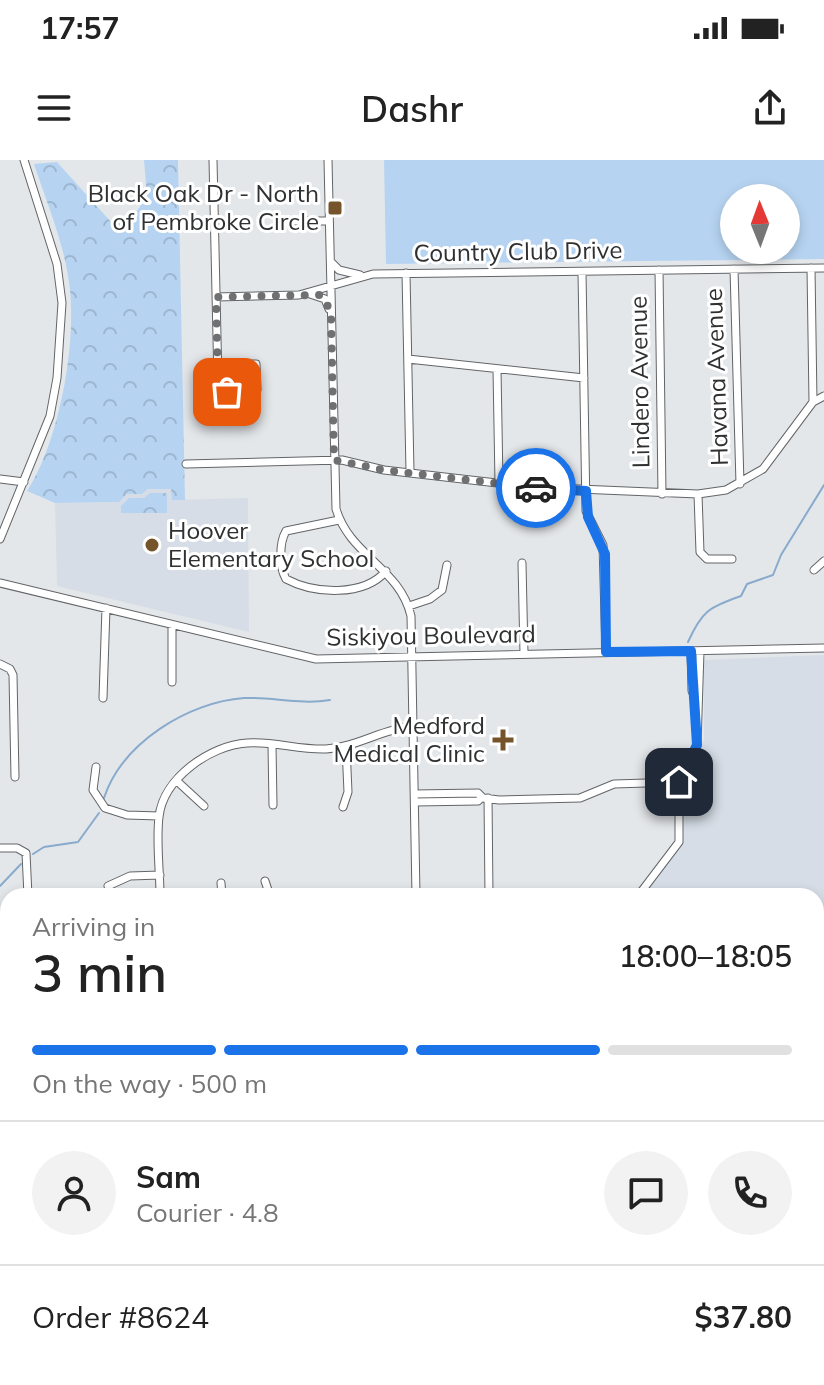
<!DOCTYPE html>
<html lang="en">
<head>
<meta charset="utf-8">
<style>
  :root { --surface:#fff; --page:#f2f2f2; --text:#222; --muted:#767676; --line:#e0e0e0; --accent:#1a73e8 }
  body { margin:0; font-family:Mulish,sans-serif; background:var(--page); color:var(--text); height:100vh; display:flex; flex-direction:column; font-size:30px; white-space:nowrap }
  * { box-sizing:border-box; margin:0 }
  p { font-size:26px; color:var(--muted) }
  .icon { flex:none; width:44px; height:44px; fill:none; stroke:currentColor; stroke-width:2; stroke-linecap:round; stroke-linejoin:round }
  .map { position:relative; flex:1; overflow:hidden }
  .drawer { position:absolute; left:0px; top:728px; width:824px; height:498px; display:flex; flex-direction:column; background:var(--surface); border-radius:24px 24px 0 0; box-shadow:0 4px 12px #0003 }
  .drawer>* { flex:none }
  .needle { width:52px; rotate:359deg }
  .fabs { position:absolute; left:720px; top:24px; display:grid; gap:16px }
  .fabs a { display:grid; place-items:center; width:80px; height:80px; border-radius:50%; background:var(--surface); box-shadow:0 4px 12px #0003; font-size:40px }
  .pin { position:absolute; display:grid; place-items:center; width:68px; height:68px; color:#fff; margin:-34px; border-radius:16px; box-shadow:0 4px 12px #0006 }
  .courier { position:absolute; display:grid; place-items:center; width:80px; height:80px; margin:-40px; border:6px solid #1a73e8; border-radius:50%; background:#fff; color:#222; box-shadow:0 2px 10px #0007 }
  .head em { font-style:normal; font-weight:600 }
  .head div { display:flex; flex-direction:column-reverse }
  .head { display:flex; align-items:center; justify-content:space-between; height:136px; padding:0 32px }
  h1 { font-size:52px; font-weight:600; line-height:60px }
  .bar { display:grid; grid-template-columns:repeat(4,1fr); gap:12px 8px; align-content:center; height:96px; padding:0 32px }
  .bar i { height:10px; border-radius:6px; background:var(--line) }
  .bar .current { background:var(--accent) }
  .bar p { grid-column:span 4 }
  .line { display:flex; align-items:center; gap:20px; padding:0 32px; border-top:2px solid var(--line) }
  .line div { flex:1 }
  .round { display:grid; place-items:center; flex:none; width:84px; height:84px; border-radius:42px; background:var(--page) }
  .status { display:flex; justify-content:space-between; align-items:center; height:56px; padding:0 40px; background:var(--surface); direction:ltr }
  .status svg { height:22px; fill:currentColor }
  header { display:flex; justify-content:space-between; align-items:center; height:104px; padding:0 32px; background:var(--surface); font-size:36px; font-weight:600 }
  .map>svg:first-child { display:block }
  .built { fill:#d6dde6 }
  .grass { fill:#b6d4f2; fill-rule:evenodd }
  .park { fill:url(#park-crowns) }
  .lines { fill:none; stroke-linecap:round; stroke-linejoin:round }
  .stream { stroke:#8ac; stroke-width:2 }
  .minor-casing { stroke:#626567; stroke-width:9 }
  .major-casing { stroke:#859cb2; stroke-width:11 }
  .minor { stroke:#fff; stroke-width:7 }
  .major { stroke:#d1e6fb; stroke-width:9 }
  .done { stroke:#6e7072; stroke-width:8; stroke-dasharray:0 14.4 }
  .route { stroke:#1a73e8; stroke-width:10 }
  .poi-dot { fill:#75532b; stroke:#fff; stroke-width:3 }
  .labels { text-anchor:middle; stroke-width:6; stroke-linejoin:round; paint-order:stroke }
  .poi-label { font-size:24px; fill:#2f3031; stroke:#fff; text-anchor:end }
  .street-label { font-size:24px; fill:#2f3031; stroke:#fff }
</style>
</head>
<body>
<div class="status"><b>17:57</b><svg viewBox="0 0 49 12"><path d="M0 12V9h3v3zM5 12V6h3v6zM10 12V3h3v9zM15 12V0h3v12zM26 1h20v11H26zM47 4h2v5h-2z"/></svg></div>
<header><svg class="icon" aria-label="menu" viewBox="0 0 24 24"><path d="M4 6h16M4 12h16M4 18h16"/></svg>Dashr<svg class="icon" aria-label="share" viewBox="0 0 24 24"><path d="M12 15V3M7 8l5-5 5 5M5 13v7h14v-7"/></svg></header>
<div class="map">
<svg width="824" height="1225" viewBox="0 0 824 1225">
  <defs>
    <pattern id="park-crowns" width="20" height="18" patternUnits="userSpaceOnUse" patternTransform="scale(2)"><rect width="20" height="18" fill="#b6d4f2"/><path d="M2 6a3 3 0 1 1 6 0M12 15a3 3 0 1 1 6 0" fill="none" stroke="#9db6d0"/></pattern>
  </defs>
  <rect width="100%" height="100%" fill="#e4e7ea"/>
  <path class="built" d="M148,329H172L173,340L248,338L249,472L57,426L55,343L119,342L127,334H142Z
    M824,495V786H816V736H644L646,728L680,689L684,677L683,620L704,580V500Z"/>
  <path class="grass" d="M384,0H824V99L386,104ZM786,38V90H734V38Z"/>
  <path class="park" d="M144,0H178L185,340H172L171,329H148L142,334H127L119,342L55,343L27,331C60,281 79,175 68,116C62,78 46,41 34,4L57,2L111,62C130,68 137,50 147,36Z
    M150,333H167V353H121V346L129,338H144Z"/>
  <g class="lines">
    <path class="stream" d="M688,482C702,451 709,447 741,436L747,424L773,415L781,395L824,325
      M104,638C122,583 188,542 244,538C273,537 301,545 330,540
      M33,694L44,687L78,682L99,653
      M0,726L21,704
      M816,1039L824,1040
      M0,1091L8,1084"/>
    <g class="minor-casing">
      <path id="minor" d="M213,0L218,222L227,232L257,230L256,204H218
        M328,0L336,349C350,396 400,408 411,456L416,736
        M291,61H329
        M332,103L339,110L360,115
        M811,108L813,242
        M734,109L740,324
        M659,110L662,334
        M582,112L586,351L603,385L606,492
        M406,113L410,312
        M310,134L325,139L329,149
        M216,137L299,135L373,114L824,108
        M408,199L584,218
        M497,209L499,323
        M186,304L342,300L384,310L531,327L698,334L726,330L763,309L813,242L824,236
        M0,319L24,322
        M698,334L700,392L707,399H732
        M339,360L286,371C279,383 279,407 286,419C314,434 364,437 386,411
        M0,379L50,256L57,218L62,143L57,104L24,0
        M522,403L524,494
        M814,410L824,401
        M0,423L316,499L824,488
        M409,446L430,439L442,430L447,405
        M691,491L692,531L697,540
        M0,504L10,509L13,515L15,617
        M172,522V465
        M103,538L106,448
        M272,585L273,645
        M96,607L93,630L105,648L127,655L159,656
        M178,622L204,646
        M415,634L478,633L483,638L499,640L580,638L614,624L679,622
        M488,638L489,736
        M415,642L478,641L482,637
        M343,647L348,632L346,587
        M0,688H17L26,693L28,736
        M265,721L270,736
        M221,723L222,736
        M108,726L130,716L160,715
        M160,736C160,710 156,682 159,657C163,618 211,585 247,583C273,581 299,590 326,589C357,587 382,569 413,566
        M638,736L679,682V622L697,585L700,491
        M0,831L4,971
        M816,962L824,963
        M816,1085H824
        M816,1166H824
        M273,1218L317,1220
        M479,1218V1225
        M510,1218L518,1225
        M584,1218L597,1225
        M712,1218V1225
        M108,1225L184,1220
        M625,1225L631,1218"/>
    </g>
    <g class="major-casing">
      <path id="major" d="M816,798L824,797
        M0,814L8,812"/>
    </g>
    <use href="#minor" class="minor"/>
    <use href="#major" class="major"/>
  </g>
  <g class="lines">
    <path class="done" d="M227,232L218,222L216,137L319,135L325,139L331,155L334,300L384,310L536,328"/>
    <path class="route" d="M536,328L586,331L588,357L605,394L606,492L691,491L697,585L679,622"/>
  </g>
  <g class="poi-dot">
    <rect x="327" y="40" width="16" height="16" rx="4"/>
    <circle cx="152" cy="385" r="8"/>
    <path d="M499 568h8v8h8v8h-8v8h-8v-8h-8v-8h8z"/>
  </g>
  <g class="labels">
    <g class="poi-label">
      <text x="319" y="42">Black Oak Dr - North<tspan x="319" dy="28">of Pembroke Circle</tspan></text>
      <text x="168" y="379" text-anchor="start">Hoover<tspan x="168" dy="28">Elementary School</tspan></text>
      <text x="485" y="574">Medford<tspan x="485" dy="28">Medical Clinic</tspan></text>
    </g>
    <g class="street-label">
      <text transform="translate(518 92) rotate(-1)" y="8">Country Club Drive</text>
      <text transform="translate(717 217) rotate(-92)" y="8">Havana Avenue</text>
      <text transform="translate(640 222) rotate(-91)" y="8">Lindero Avenue</text>
      <text transform="translate(431 476) rotate(-1)" y="8">Siskiyou Boulevard</text>
    </g>
  </g>
</svg>
<div class="fabs">
<a><svg class="needle" viewBox="-14 -14 28 28"><path d="M0-13l5 13h-10z" fill="#e53935"/><path d="M0 13l5-13h-10z" fill="#767676"/></svg></a>
</div>
<div class="pin" style="left:227px;top:232px;background:#ea580c"><svg class="icon" aria-label="bag" viewBox="0 0 24 24"><path d="M5 8h14l-1 12H6zM9 8a3 3 0 0 1 6 0"/></svg></div>
<div class="pin" style="left:679px;top:622px;background:#1f2937"><svg class="icon" aria-label="home" viewBox="0 0 24 24"><path d="M3 11l9-7 9 7M6 9v11h12V9"/></svg></div>
<div class="courier" style="left:536px;top:328px"><svg class="icon" aria-label="car" viewBox="0 0 24 24"><path d="M5 17H2v-5l4-1 3-4h7l3 4 3 1v5h-3M9 17h6M6 11h13"/><circle cx="7" cy="17" r="2"/><circle cx="17" cy="17" r="2"/></svg></div>
<section class="drawer">
<div class="head"><div><h1>3 min</h1><p>Arriving in</p></div><em>18:00–18:05</em></div>
<div class="bar"><i class="current"></i><i class="current"></i><i class="current"></i><i></i><p>On the way · 500 m</p></div>
<div class="line" style="height:144px"><a class="round"><svg class="icon" aria-label="person" viewBox="0 0 24 24"><circle cx="12" cy="8" r="4"/><path d="M4 21q1-7 8-7t8 7"/></svg></a><div><b>Sam</b><p>Courier · 4.8</p></div><a class="round"><svg class="icon" aria-label="chat" viewBox="0 0 24 24"><path d="M4 5h16v11H9l-5 4z"/></svg></a><a class="round"><svg class="icon" aria-label="phone" viewBox="0 0 24 24"><path d="M5 4h4l2 5-3 2q2 4 5 5l2-3 5 2v4C11 20 4 13 5 4z"/></svg></a></div>
<div class="line" style="height:104px"><div>Order #8624</div><b>$37.80</b></div>
</section>
</div>
</body>
</html>
